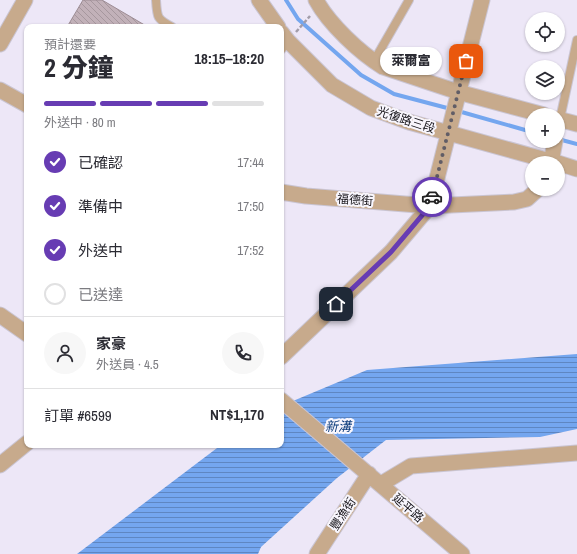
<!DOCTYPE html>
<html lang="zh-TW">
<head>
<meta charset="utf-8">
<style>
  :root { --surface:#fff; --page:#f7f7f7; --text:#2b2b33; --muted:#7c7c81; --line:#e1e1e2; --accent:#673cb3 }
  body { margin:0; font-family:"Archivo Narrow","Noto Sans TC",sans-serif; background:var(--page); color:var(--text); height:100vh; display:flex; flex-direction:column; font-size:15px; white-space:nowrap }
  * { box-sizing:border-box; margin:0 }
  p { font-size:13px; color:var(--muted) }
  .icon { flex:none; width:22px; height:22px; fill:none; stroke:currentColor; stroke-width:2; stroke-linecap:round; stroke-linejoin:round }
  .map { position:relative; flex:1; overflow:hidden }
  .details { position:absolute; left:24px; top:24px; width:260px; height:424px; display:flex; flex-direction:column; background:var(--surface); border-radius:8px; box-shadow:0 1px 3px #0004 }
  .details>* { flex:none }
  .tools { position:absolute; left:525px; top:12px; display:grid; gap:8px }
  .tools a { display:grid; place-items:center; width:40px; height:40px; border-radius:50%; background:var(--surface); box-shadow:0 1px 3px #0004; font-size:20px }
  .pin { position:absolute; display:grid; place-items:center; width:34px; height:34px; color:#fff; margin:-17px; border-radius:8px; box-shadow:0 2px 6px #0006 }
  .courier { position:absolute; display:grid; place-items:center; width:40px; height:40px; margin:-20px; border:3px solid #673cb3; border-radius:50%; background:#fff; color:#222; box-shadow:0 1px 5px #0007 }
  .bubble { position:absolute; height:28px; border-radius:14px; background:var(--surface); box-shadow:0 1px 3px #0004; font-size:13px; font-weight:800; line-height:28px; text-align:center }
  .head em { font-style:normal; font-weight:800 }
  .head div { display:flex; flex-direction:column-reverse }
  .head { display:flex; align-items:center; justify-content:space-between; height:68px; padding:0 20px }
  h1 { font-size:26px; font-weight:800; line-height:30px }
  .bar { display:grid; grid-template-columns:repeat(4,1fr); gap:6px 4px; align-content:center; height:48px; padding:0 20px }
  .bar i { height:5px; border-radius:3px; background:var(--line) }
  .bar .on { background:var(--accent) }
  .bar p { grid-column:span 4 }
  .line { display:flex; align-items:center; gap:10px; padding:0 20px; border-top:1px solid var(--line) }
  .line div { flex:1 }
  .round { display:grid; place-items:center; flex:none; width:42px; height:42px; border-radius:21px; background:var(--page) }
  ol { padding:0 20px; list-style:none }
  li { display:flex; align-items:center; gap:12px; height:44px }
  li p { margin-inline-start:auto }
  li .icon { padding:4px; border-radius:50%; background:var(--accent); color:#fff; stroke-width:4 }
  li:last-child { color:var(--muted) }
  li i { width:22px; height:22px; border:2px solid var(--line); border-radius:50% }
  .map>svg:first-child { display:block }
  .water { fill:url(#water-rules) }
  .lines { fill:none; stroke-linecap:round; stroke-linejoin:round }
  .stream { stroke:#74a6ef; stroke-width:4 }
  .building { fill:url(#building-back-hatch); stroke:#9c8c94 }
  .lane-casing { stroke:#cac5d3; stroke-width:10 }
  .street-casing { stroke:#cac5d3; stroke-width:17 }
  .path { stroke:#a29da9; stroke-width:2.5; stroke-dasharray:4 2; stroke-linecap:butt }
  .lane { stroke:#c7aa8c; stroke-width:8 }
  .street { stroke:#c7aa8c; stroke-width:15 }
  .done { stroke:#615d66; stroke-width:4; stroke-dasharray:0 7.2 }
  .route { stroke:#673cb3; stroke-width:5 }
  .labels { text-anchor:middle; stroke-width:4; stroke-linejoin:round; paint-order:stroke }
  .street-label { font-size:12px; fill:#151318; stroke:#f8f6fd }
  .water-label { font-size:13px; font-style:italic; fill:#0c3c7c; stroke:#f8f6fd }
</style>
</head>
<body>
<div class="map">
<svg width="577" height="554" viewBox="0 0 577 554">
  <defs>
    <pattern id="water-rules" width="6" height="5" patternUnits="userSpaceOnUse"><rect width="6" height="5" fill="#74a6ef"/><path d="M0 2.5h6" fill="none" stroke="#5e86c1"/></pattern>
    <pattern id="building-back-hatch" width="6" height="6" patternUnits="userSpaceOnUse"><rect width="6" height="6" fill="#c2b1b9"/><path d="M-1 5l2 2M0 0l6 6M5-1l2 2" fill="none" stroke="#a6979e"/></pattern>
  </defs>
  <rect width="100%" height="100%" fill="#ede7f7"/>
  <path class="water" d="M577,354V429L540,437L386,440L337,478L261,547L258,554H77L221,445H281V406L367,370Z"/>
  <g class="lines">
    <path class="stream" d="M286,0L298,19L361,75L394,94L451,109
      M458,111L532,132
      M558,139L577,144"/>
  </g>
  <path class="building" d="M83,0H102L148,27H67Z"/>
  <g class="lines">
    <g class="lane-casing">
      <path id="lane" d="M156,0C157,18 157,19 172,27
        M281,50L288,41
        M374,61L409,0
        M560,119L577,40"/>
    </g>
    <g class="street-casing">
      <path id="street" d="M259,0L278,27
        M316,0C329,24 360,53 383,67L458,92L544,115
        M281,32L288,41L332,85L371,108L409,122L557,163
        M0,44L25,0
        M0,90L27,105
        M558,119L577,124
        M551,163L555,141
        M558,163L577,169
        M281,192L306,196L430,206L514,202L527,199L538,189
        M0,315L27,334
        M281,357L391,252L430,206L482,0
        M281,400L462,554
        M0,465L27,443
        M381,484L411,466L577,453
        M317,554L369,474"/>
    </g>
    <path class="path" d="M296,32L310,16"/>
    <use href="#lane" class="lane"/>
    <use href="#street" class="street"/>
  </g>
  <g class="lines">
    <path class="done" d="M432,197L466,61"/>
    <path class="route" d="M336,304L391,252L430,206L432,197"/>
  </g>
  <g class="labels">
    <g class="street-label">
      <text transform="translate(406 120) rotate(18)" y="4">光復路三段</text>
      <text transform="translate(355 200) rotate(4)" y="4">福德街</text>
      <text transform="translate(408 508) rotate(41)" y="4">延平路</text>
      <text transform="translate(343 514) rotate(-57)" y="4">豐漁街</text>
    </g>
    <g class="water-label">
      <text x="338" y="431">新溝</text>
    </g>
  </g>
</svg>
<div class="tools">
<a><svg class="icon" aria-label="locate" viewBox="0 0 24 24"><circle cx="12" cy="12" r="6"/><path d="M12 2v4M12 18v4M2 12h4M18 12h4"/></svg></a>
<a><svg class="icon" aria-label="layers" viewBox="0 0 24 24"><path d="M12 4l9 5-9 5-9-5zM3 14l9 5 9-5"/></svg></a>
<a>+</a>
<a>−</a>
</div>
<div class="pin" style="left:466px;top:61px;background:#ea580c"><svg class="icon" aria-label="bag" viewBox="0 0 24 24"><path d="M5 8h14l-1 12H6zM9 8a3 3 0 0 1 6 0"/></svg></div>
<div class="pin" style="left:336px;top:304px;background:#1f2937"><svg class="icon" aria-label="home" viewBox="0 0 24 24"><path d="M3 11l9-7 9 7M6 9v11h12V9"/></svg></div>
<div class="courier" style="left:432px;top:197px"><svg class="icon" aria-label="car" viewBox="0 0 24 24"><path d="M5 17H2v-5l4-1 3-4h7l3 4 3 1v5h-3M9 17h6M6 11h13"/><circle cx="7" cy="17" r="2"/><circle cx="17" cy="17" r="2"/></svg></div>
<div class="bubble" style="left:380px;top:47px;width:62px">萊爾富</div>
<section class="details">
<div class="head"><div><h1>2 分鐘</h1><p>預計還要</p></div><em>18:15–18:20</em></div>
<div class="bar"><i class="on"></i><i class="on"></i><i class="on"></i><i></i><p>外送中 · 80 m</p></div>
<ol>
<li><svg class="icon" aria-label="check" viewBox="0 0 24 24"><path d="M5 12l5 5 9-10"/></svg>已確認<p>17:44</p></li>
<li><svg class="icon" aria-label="check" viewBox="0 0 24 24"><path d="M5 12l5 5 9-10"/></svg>準備中<p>17:50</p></li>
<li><svg class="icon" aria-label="check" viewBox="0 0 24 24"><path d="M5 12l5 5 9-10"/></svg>外送中<p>17:52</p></li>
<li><i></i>已送達</li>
</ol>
<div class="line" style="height:72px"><a class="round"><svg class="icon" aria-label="person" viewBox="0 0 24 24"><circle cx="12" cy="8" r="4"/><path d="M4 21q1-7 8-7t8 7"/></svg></a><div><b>家豪</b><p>外送員 · 4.5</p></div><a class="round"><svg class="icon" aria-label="phone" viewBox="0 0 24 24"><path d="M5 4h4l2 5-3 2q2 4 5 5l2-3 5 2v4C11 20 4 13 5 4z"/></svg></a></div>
<div class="line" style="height:52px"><div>訂單 #6599</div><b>NT$1,170</b></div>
</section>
</div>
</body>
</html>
